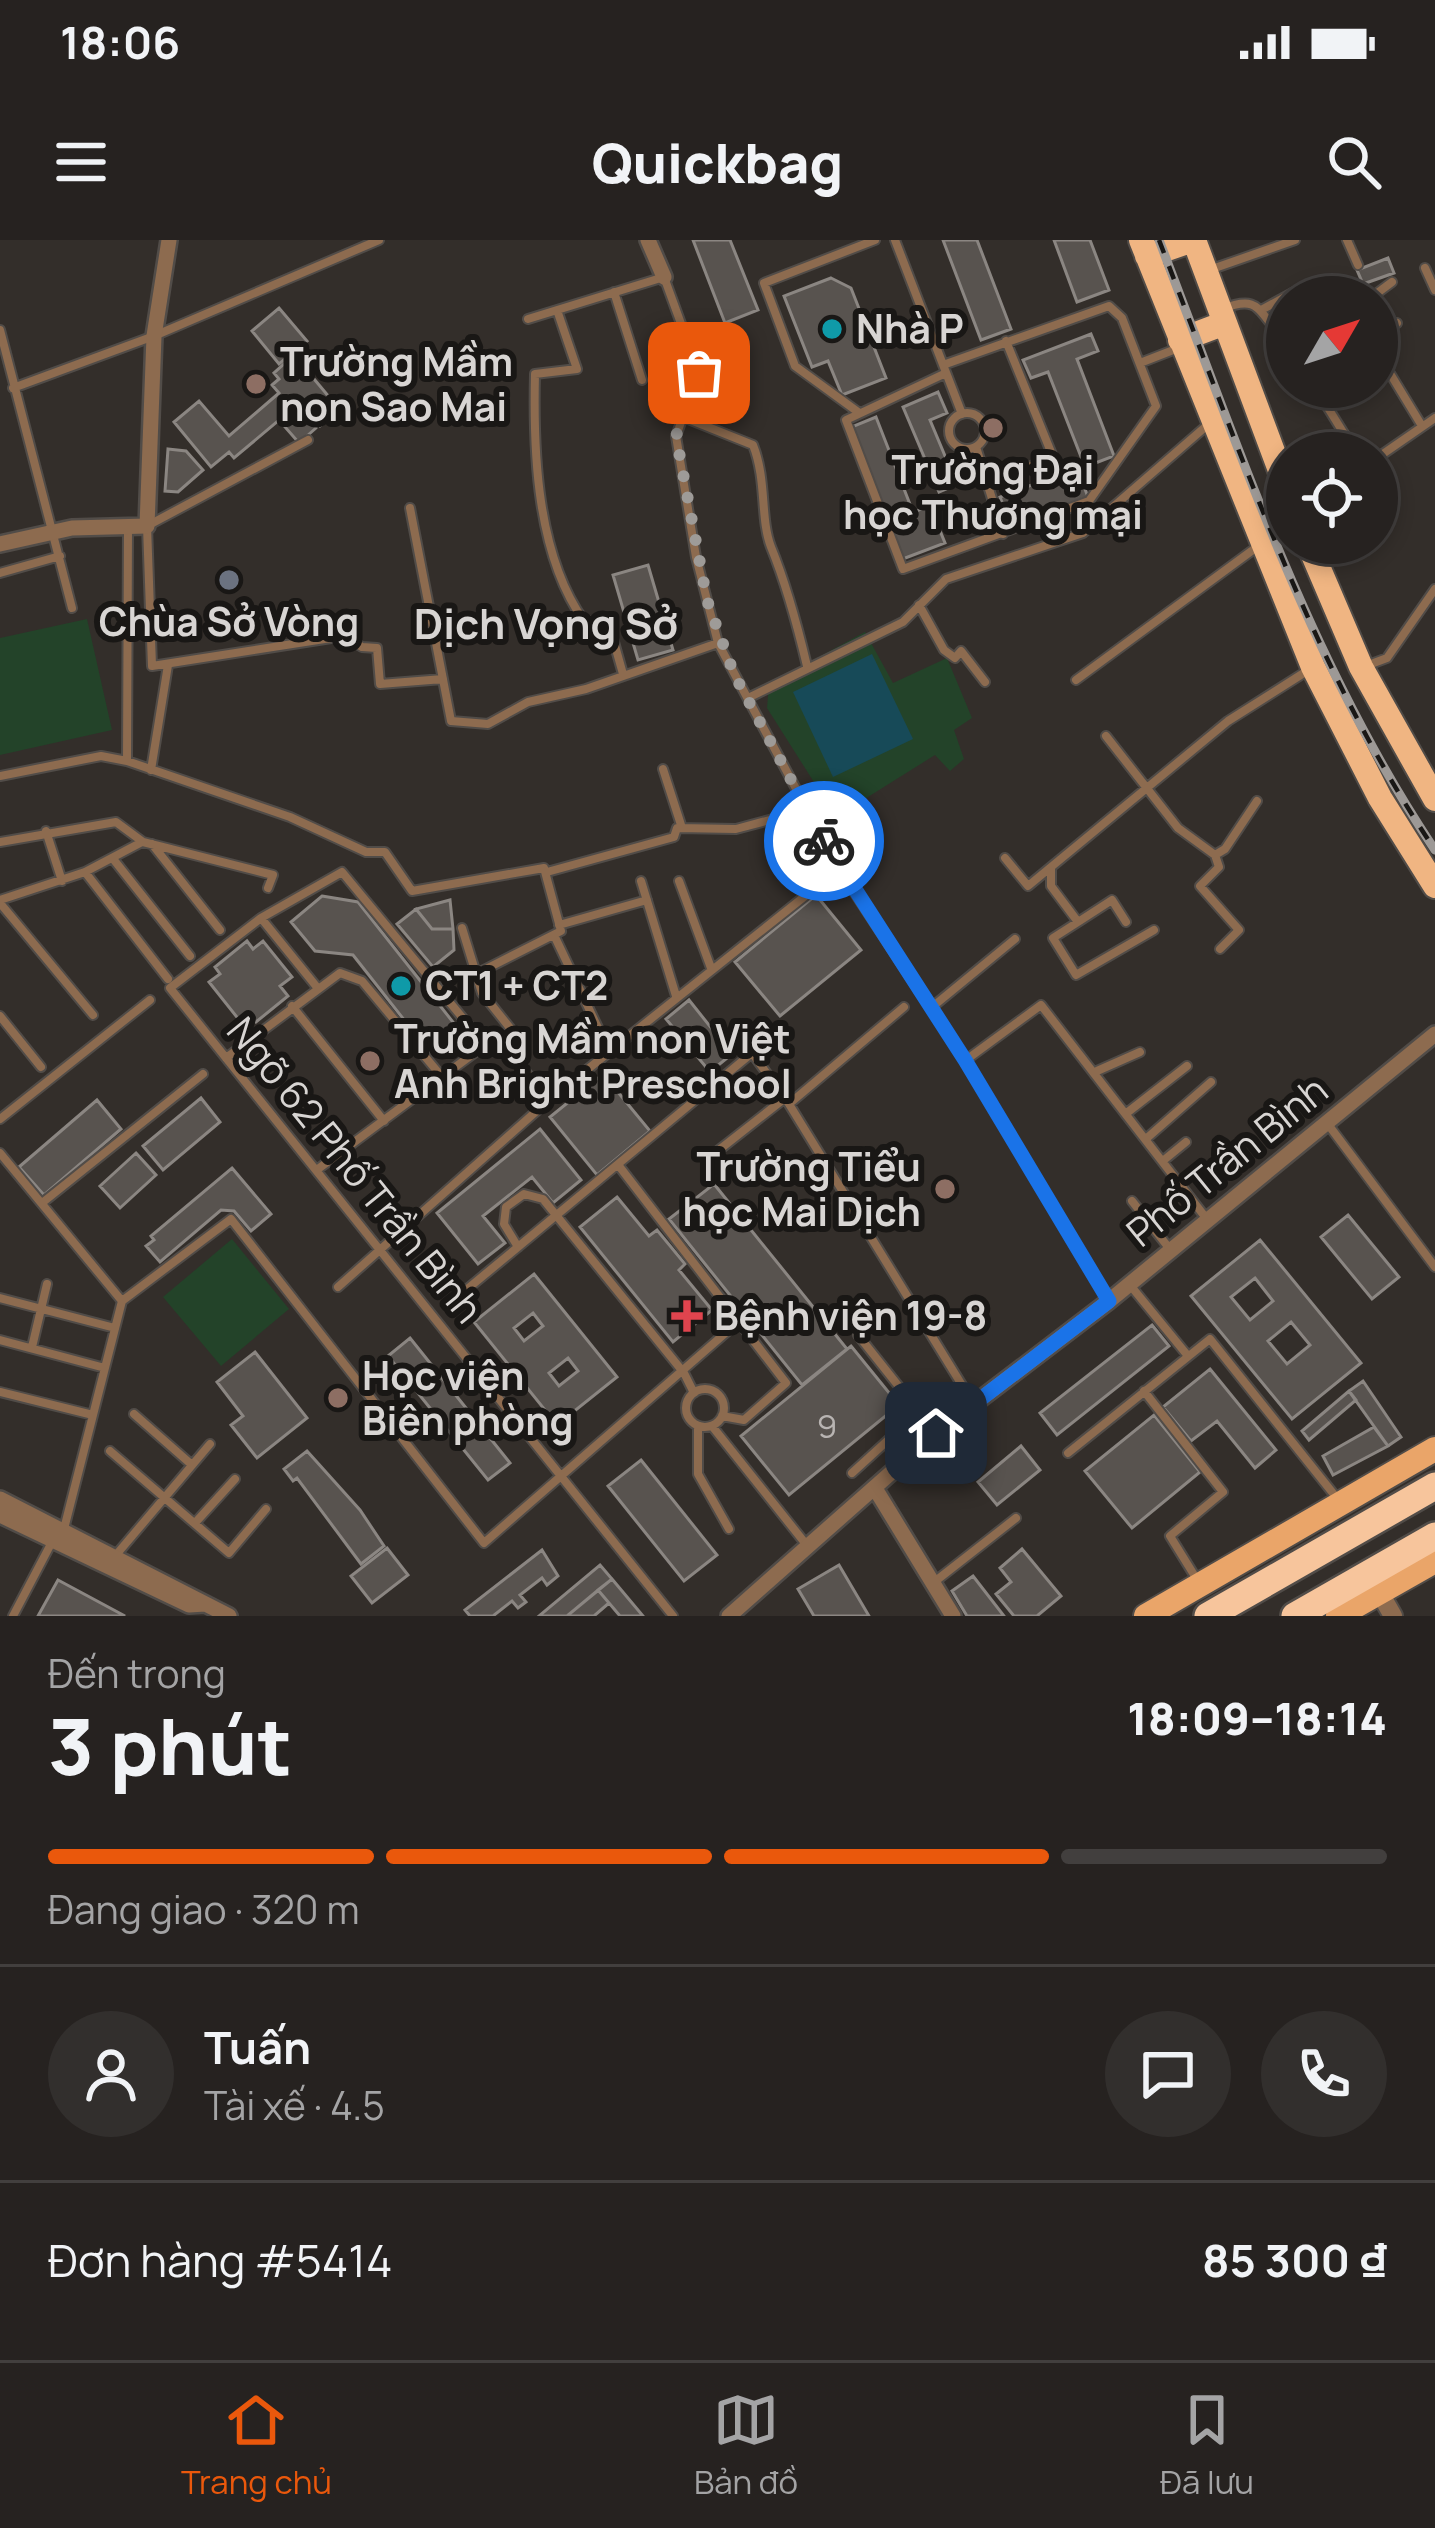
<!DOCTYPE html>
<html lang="vi">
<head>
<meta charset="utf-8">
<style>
  :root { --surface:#262220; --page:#322f2d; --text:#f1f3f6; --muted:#a4a4a5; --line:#423f3e; --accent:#ea580c }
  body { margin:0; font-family:Manrope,sans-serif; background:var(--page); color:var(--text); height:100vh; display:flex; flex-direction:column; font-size:45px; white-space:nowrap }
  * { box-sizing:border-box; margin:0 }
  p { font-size:39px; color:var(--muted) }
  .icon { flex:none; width:66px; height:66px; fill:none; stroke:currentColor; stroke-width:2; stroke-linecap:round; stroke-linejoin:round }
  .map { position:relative; height:1376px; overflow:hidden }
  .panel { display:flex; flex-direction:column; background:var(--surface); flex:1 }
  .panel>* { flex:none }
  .needle { width:78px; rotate:51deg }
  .buttons { position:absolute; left:1266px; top:36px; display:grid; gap:24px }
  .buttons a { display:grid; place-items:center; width:132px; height:132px; border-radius:50%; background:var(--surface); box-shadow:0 6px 18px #0003,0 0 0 3px var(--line); font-size:60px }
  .pin { position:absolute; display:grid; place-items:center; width:102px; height:102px; color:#fff; margin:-51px; border-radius:24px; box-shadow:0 6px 18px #0006 }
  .courier { position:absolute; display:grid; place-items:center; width:120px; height:120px; margin:-60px; border:9px solid #1a73e8; border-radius:50%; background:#fff; color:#222; box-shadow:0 3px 15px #0007 }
  .headline em { font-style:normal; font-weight:800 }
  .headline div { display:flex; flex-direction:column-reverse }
  .headline { display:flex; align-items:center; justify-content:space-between; height:204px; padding:0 48px }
  h1 { font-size:78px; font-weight:800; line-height:90px }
  .bar { display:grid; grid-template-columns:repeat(4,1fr); gap:18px 12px; align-content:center; height:144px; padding:0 48px }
  .bar i { height:15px; border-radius:9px; background:var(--line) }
  .bar .current { background:var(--accent) }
  .bar p { grid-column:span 4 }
  .line { display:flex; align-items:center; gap:30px; padding:0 48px; border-top:3px solid var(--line) }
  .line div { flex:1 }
  .round { display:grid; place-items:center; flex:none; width:126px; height:126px; border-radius:63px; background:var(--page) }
  .status { display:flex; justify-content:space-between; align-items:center; height:84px; padding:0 60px; background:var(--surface); direction:ltr }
  .status svg { height:33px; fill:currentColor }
  header { display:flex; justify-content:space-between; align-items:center; height:156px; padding:0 48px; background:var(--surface); font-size:54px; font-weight:800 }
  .menu { display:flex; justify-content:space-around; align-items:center; height:168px; border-top:3px solid var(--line); background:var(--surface); font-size:33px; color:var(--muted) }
  .menu a { display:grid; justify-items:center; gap:6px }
  .menu .current { color:var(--accent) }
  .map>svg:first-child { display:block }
  .park { fill:#234329 }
  .water { fill:#174a58 }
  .building { fill:#58534f; stroke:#8b8682; stroke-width:3; fill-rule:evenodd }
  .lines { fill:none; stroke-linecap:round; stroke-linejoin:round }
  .service-casing { stroke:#514c48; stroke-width:12 }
  .minor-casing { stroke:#514c48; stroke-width:20 }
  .tertiary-casing { stroke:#514c48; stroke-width:22 }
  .primary-casing { stroke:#514c48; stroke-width:28 }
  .trunk-casing { stroke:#514c48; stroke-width:28 }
  .motorway-casing { stroke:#514c48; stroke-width:32 }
  .service { stroke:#8d6b4f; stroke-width:8 }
  .minor { stroke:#8d6b4f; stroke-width:15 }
  .tertiary { stroke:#8d6b4f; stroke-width:18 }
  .primary { stroke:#eaa569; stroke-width:24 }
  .trunk { stroke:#f0b582; stroke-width:24 }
  .motorway { stroke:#f7c59c; stroke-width:27 }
  .rail-casing { stroke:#9d9996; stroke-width:9 }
  .rail { stroke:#191715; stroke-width:4.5; stroke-dasharray:14; stroke-linecap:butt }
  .done { stroke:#9e9b98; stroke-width:12; stroke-dasharray:0 21.6 }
  .route { stroke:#1a73e8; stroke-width:15 }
  .culture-dot { fill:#0f9aa8; stroke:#191715; stroke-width:4.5 }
  .education-dot { fill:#8d6e63; stroke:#191715; stroke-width:4.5 }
  .worship-dot { fill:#6b7280; stroke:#191715; stroke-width:4.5 }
  .health-dot { fill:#e0444e; stroke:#191715; stroke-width:4.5 }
  .labels { text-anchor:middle; stroke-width:12; stroke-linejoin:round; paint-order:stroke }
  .number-label { font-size:33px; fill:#b8b4b2 }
  .poi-label { font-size:39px; font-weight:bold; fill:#d8d5d3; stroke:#191715; text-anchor:start }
  .street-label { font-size:39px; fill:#d8d5d3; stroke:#191715 }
  .neighbourhood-label { font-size:42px; font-weight:bold; fill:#d8d5d3; stroke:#191715 }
</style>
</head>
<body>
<div class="status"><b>18:06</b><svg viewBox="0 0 49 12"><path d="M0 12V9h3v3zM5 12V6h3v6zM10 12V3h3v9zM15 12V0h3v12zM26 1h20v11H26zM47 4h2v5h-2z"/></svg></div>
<header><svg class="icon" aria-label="menu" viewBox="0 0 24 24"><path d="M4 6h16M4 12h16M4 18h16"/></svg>Quickbag<svg class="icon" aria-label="search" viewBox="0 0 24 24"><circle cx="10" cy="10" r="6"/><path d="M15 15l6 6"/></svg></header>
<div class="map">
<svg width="1435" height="1376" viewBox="0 0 1435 1376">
  <rect width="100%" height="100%" fill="#332e2a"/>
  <path class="park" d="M87,379L112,490L0,515V398Z
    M865,392L893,443L947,418L972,478L954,490L964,519L950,531L935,515L836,577L767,468L769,444Z
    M232,999L289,1069L221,1126L163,1057Z"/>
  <path class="water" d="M872,414L913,499L833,537L793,452Z"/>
  <path class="building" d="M693,0H730L758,70L725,83Z
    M943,0H977L1011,89L981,100Z
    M1054,0H1090L1109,50L1077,62Z
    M1388,18L1394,33L1363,44L1357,30Z
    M831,38L851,48L886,138L842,155L828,121L812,127L784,56Z
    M279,68L307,101L279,124L252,91Z
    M1091,94L1098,111L1077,119L1114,216L1085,227L1048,132L1031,138L1023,120Z
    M294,115L340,170L320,186L315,180L316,188L299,203L279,180L234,218L229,212L211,227L174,182L199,161L229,196L279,153L272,145L279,139L274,133Z
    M938,152L947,173L930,180L948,223L963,217L972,238L939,252L903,167Z
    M876,177L913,272L930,266L945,303L900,320L849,188Z
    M168,209L186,211L203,230L178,252L165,251Z
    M1077,228L1088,257L1011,286L1000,257Z
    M648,325L673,410L638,420L613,335Z
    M816,655L861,710L780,776L735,722Z
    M322,656L358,662L460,791L431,814L353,715L315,711L291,682Z
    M450,660L453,689H432L416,669Z
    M416,669L432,689H453L454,710L433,727L397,684Z
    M247,701L253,709L263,701L292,737L280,746L288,756L256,782L249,774L240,781L209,742L220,734L215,727Z
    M689,760L732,814L710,832L666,779Z
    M603,834L650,891L597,935L550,877Z
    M201,858L220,882L163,930L143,906Z
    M97,860L121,889L44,955L19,927Z
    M540,889L581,940L553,963L532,937L483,976L505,1003L478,1024L437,973Z
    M136,913L156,935L120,968L100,946Z
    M232,928L271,974L251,991L234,971L221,970L160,1022L146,1006L154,1000L151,996Z
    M714,944L847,1109L802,1145L669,979Z
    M617,957L649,996L657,990L685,1024L679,1030L712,1070L673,1102L580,987Z
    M1348,975L1399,1037L1372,1059L1321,997Z
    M1260,1000L1361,1123L1292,1179L1191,1056ZM1255,1038L1273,1061L1250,1080L1231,1057ZM1291,1082L1310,1105L1287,1124L1268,1101Z
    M534,1034L617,1137L557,1185L474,1082ZM533,1073L543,1086L524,1101L514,1088ZM568,1118L578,1131L559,1146L549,1133Z
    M1152,1085L1169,1106L1057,1195L1040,1173Z
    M410,1098L510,1223L488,1240L388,1116Z
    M851,1106L899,1165L789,1255L741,1196Z
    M255,1112L307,1178L257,1218L231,1185L243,1176L217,1142Z
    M1210,1129L1276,1210L1255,1228L1217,1181L1191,1201L1163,1167Z
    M1363,1141L1401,1197L1388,1206L1349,1151Z
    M1349,1151L1356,1160L1309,1200L1302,1191Z
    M1154,1175L1200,1232L1132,1288L1085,1231Z
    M1374,1187L1388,1206L1333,1235L1323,1216Z
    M1021,1206L1040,1230L997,1265L978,1242Z
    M307,1211L360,1270L384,1306L361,1324L297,1238L293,1241L284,1229Z
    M641,1220L717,1315L684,1341L608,1246Z
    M387,1308L408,1335L372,1363L351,1336Z
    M1022,1309L1061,1356L1037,1376H1014L996,1354L1011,1342L1000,1328Z
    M542,1310L558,1336L547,1345L542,1338L520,1355L526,1362L518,1368L512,1361L493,1376H470L465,1370Z
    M600,1325L612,1339L567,1376H539Z
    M839,1325L869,1376H814L798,1349Z
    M973,1336L1004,1376H967L952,1351Z
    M612,1339L643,1376H620L598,1350Z
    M58,1340L125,1376H38Z
    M598,1350L609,1363L594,1376H567Z"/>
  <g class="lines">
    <g class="service-casing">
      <path id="service" d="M895,0L962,174
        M1347,0L1358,25
        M1425,28L1435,50
        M1212,29L1295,0
        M614,52L642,140
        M1372,57L1392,42
        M1222,69C1268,51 1256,82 1287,95
        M1263,69L1307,45
        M557,70L577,129L535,134C533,213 537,315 584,381H608L623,434
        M528,79L664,37L699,133L676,196L696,317L718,403L839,629L965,820L1108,1060
        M0,90L72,368
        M1377,95L1397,83
        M1377,112L1422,186
        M1140,123L1181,107
        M943,125L1109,66L1122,78L1156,166L1089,261L903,329L846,180L946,133
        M1315,147L1356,213
        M13,148L154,96L379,0
        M858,172L795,126L764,43L875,0
        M949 191a18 18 0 1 1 36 0a18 18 0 1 1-36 0Z
        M683,177L753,205C767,240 760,279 771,307C787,346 797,384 807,426
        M308,200L147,286L152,426L344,396L362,407L377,408L380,444L443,439
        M976,207L1003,294
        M1377,218L1435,178
        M990,243L1053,217L1006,101
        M410,268L451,481L488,484L528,462L586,449L718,403
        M0,333L60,316
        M919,365L944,410L955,418L961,411L985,442
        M1363,427L1387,418L1435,349
        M1076,440L1261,304
        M748,458L903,382L946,339L1083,293L1211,182
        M1106,496L1178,588L1215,615L1225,609L1257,561
        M127,521L128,288
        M663,529L682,588
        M151,530L168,425
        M0,536L101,516L127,521L290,577L366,612H385L412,651L544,628L561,691L476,734
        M46,591L62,641
        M0,602L116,582L143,602L273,635L268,648
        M152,604L220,690
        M1215,615L1219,627L1200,646L1239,690L1220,709
        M1005,618L1028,646L1228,481L1307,431
        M114,620L190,716
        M1051,628V646L1078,682L1112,660L1126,682
        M85,632L168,739
        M547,632L674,597L677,588L736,589L807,570
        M641,641L676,756
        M679,641L711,728
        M0,660L85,632L142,602
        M0,663L93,775
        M261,678L316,746
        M1078,682L1053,698L1076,735L1154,690
        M559,685L647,660
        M462,688L482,753L522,803L523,828
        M554,695L609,811
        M292,766L384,881
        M931,768L1015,699
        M0,776L41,827
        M485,805L342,632L261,678L170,748L673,1376
        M485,805L501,802L549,860
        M226,818L340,733L362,741L442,837
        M966,820L1041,765L1206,978
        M1097,831L1140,812
        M789,864L904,767
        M1128,872L1187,826
        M0,879L150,760
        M1327,883L1435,1027
        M1147,898L1211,842
        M0,913L122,1061L64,1289
        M710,917L785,858
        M1164,920L1186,902
        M619,926L786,1143L744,1180L722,1176
        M318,929L485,805
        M1132,961L1169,1008
        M42,963L203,834
        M518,1007L504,984L506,967L524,954L543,959L684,1133L694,1153
        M1130,1045L1188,1116
        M338,1047L549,860L839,629
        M0,1058L115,1088
        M454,1060L752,813L789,864L973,1163
        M122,1061L231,979L484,1303L737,1083
        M858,1095L935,1192
        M0,1100L105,1128
        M32,1107L47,1044
        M686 1168a19 19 0 1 1 38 0a19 19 0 1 1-38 0Z
        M1144,1151L1223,1252L1170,1296L1196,1338
        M0,1152L93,1175
        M134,1174L192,1225
        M698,1186V1234L729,1289
        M712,1186L805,1303
        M110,1211L229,1313L266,1269
        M1068,1213L1210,1099L1340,1262
        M852,1233L920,1171
        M195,1283L235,1239
        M116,1315L210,1204
        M933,1343L1016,1278
        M13,1376L53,1300"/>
    </g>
    <g class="minor-casing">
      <path id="minor" d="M648,0L664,37
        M0,304L72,288L147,286L154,96L169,0
        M876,1250L953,1376
        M0,1259L229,1376
        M0,1275L189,1365L205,1364
        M729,1376L936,1193L1109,1061L1435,794"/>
    </g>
    <g class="tertiary-casing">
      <path id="tertiary" d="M1385,1362L1393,1376"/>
    </g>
    <g class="primary-casing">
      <path id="primary" d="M1146,1376L1435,1209
        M1338,1376L1435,1321"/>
    </g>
    <g class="trunk-casing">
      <path id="trunk" d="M1141,0L1313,427L1380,558L1435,646
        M1194,0L1287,249
        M1147,16L1193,0
        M1180,100L1225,83
        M1308,303L1361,427L1435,559"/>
    </g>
    <g class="motorway-casing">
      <path id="motorway" d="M1208,1376L1435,1246
        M1295,1376L1435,1296"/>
    </g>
    <use href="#service" class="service"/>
    <use href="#minor" class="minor"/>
    <use href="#tertiary" class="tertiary"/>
    <use href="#primary" class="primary"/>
    <use href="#trunk" class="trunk"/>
    <use href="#motorway" class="motorway"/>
    <g class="rail-casing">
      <path id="rail" d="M1159,0C1239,208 1310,424 1435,610"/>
    </g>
    <use href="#rail" class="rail"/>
  </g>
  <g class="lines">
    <path class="done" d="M699,133L676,196L707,360L734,434L824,601"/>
    <path class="route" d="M824,601L965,820L1109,1061L936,1193"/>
  </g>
  <g class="culture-dot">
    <circle cx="832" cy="89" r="12"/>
    <circle cx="401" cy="746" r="12"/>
  </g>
  <g class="education-dot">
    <circle cx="256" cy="144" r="12"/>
    <circle cx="993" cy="188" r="12"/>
    <circle cx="370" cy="821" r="12"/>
    <circle cx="945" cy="949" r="12"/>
    <circle cx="338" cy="1158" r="12"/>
  </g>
  <circle class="worship-dot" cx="229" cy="340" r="12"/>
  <path class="health-dot" d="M681 1058h12v12h12v12h-12v12h-12v-12h-12v-12h12z"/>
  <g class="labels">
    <g class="number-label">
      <text x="827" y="1198">9</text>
    </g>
    <g class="poi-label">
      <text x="856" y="103">Nhà P</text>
      <text x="280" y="136">Trường Mầm<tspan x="280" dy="45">non Sao Mai</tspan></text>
      <text x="993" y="244" text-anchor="middle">Trường Đại<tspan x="993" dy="45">học Thương mại</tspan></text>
      <text x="229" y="396" text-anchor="middle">Chùa Sở Vòng</text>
      <text x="425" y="760">CT1 + CT2</text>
      <text x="394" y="813">Trường Mầm non Việt<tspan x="394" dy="45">Anh Bright Preschool</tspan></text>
      <text x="921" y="941" text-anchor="end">Trường Tiểu<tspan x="921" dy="45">học Mai Dịch</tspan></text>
      <text x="714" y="1090">Bệnh viện 19-8</text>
      <text x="362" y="1150">Học viện<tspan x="362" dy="45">Biên phòng</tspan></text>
    </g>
    <g class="street-label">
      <text transform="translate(1227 921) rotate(-39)" y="14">Phố Trần Bình</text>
      <text transform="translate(355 930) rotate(51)" y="14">Ngõ 62 Phố Trần Bình</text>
    </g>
    <g class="neighbourhood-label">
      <text x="546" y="399">Dịch Vọng Sở</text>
    </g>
  </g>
</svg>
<div class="buttons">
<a><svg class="needle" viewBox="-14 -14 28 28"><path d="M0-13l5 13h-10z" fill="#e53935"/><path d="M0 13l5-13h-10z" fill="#a4a4a5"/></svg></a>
<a><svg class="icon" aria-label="locate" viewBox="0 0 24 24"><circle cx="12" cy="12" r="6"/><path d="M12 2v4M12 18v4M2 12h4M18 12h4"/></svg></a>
</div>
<div class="pin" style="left:699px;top:133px;background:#ea580c"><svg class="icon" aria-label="bag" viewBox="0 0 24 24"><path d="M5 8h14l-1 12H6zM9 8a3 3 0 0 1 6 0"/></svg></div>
<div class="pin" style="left:936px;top:1193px;background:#1f2937"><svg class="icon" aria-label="home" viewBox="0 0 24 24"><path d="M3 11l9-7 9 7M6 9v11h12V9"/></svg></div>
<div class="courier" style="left:824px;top:601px"><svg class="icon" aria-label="bike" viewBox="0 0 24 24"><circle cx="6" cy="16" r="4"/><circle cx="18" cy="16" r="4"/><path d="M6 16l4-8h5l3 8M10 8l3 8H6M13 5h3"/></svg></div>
</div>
<section class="panel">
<div class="headline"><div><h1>3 phút</h1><p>Đến trong</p></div><em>18:09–18:14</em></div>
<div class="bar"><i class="current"></i><i class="current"></i><i class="current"></i><i></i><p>Đang giao · 320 m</p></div>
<div class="line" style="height:216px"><a class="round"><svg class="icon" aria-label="person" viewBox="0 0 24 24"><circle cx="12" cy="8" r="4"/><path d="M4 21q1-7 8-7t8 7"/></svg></a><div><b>Tuấn</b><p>Tài xế · 4.5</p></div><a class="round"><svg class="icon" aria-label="chat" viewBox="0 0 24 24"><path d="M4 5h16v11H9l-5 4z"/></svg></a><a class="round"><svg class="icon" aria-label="phone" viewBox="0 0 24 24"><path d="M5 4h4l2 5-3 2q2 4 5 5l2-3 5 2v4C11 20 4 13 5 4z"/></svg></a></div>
<div class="line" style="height:156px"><div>Đơn hàng #5414</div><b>85 300 ₫</b></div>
</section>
<nav class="menu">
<a class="current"><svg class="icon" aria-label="home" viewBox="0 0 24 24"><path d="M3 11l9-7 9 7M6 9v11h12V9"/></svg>Trang chủ</a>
<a><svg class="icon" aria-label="map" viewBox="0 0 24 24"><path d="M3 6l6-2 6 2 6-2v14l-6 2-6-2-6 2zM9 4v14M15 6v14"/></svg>Bản đồ</a>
<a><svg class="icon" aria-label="saved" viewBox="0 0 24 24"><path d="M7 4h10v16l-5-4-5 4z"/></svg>Đã lưu</a>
</nav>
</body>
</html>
